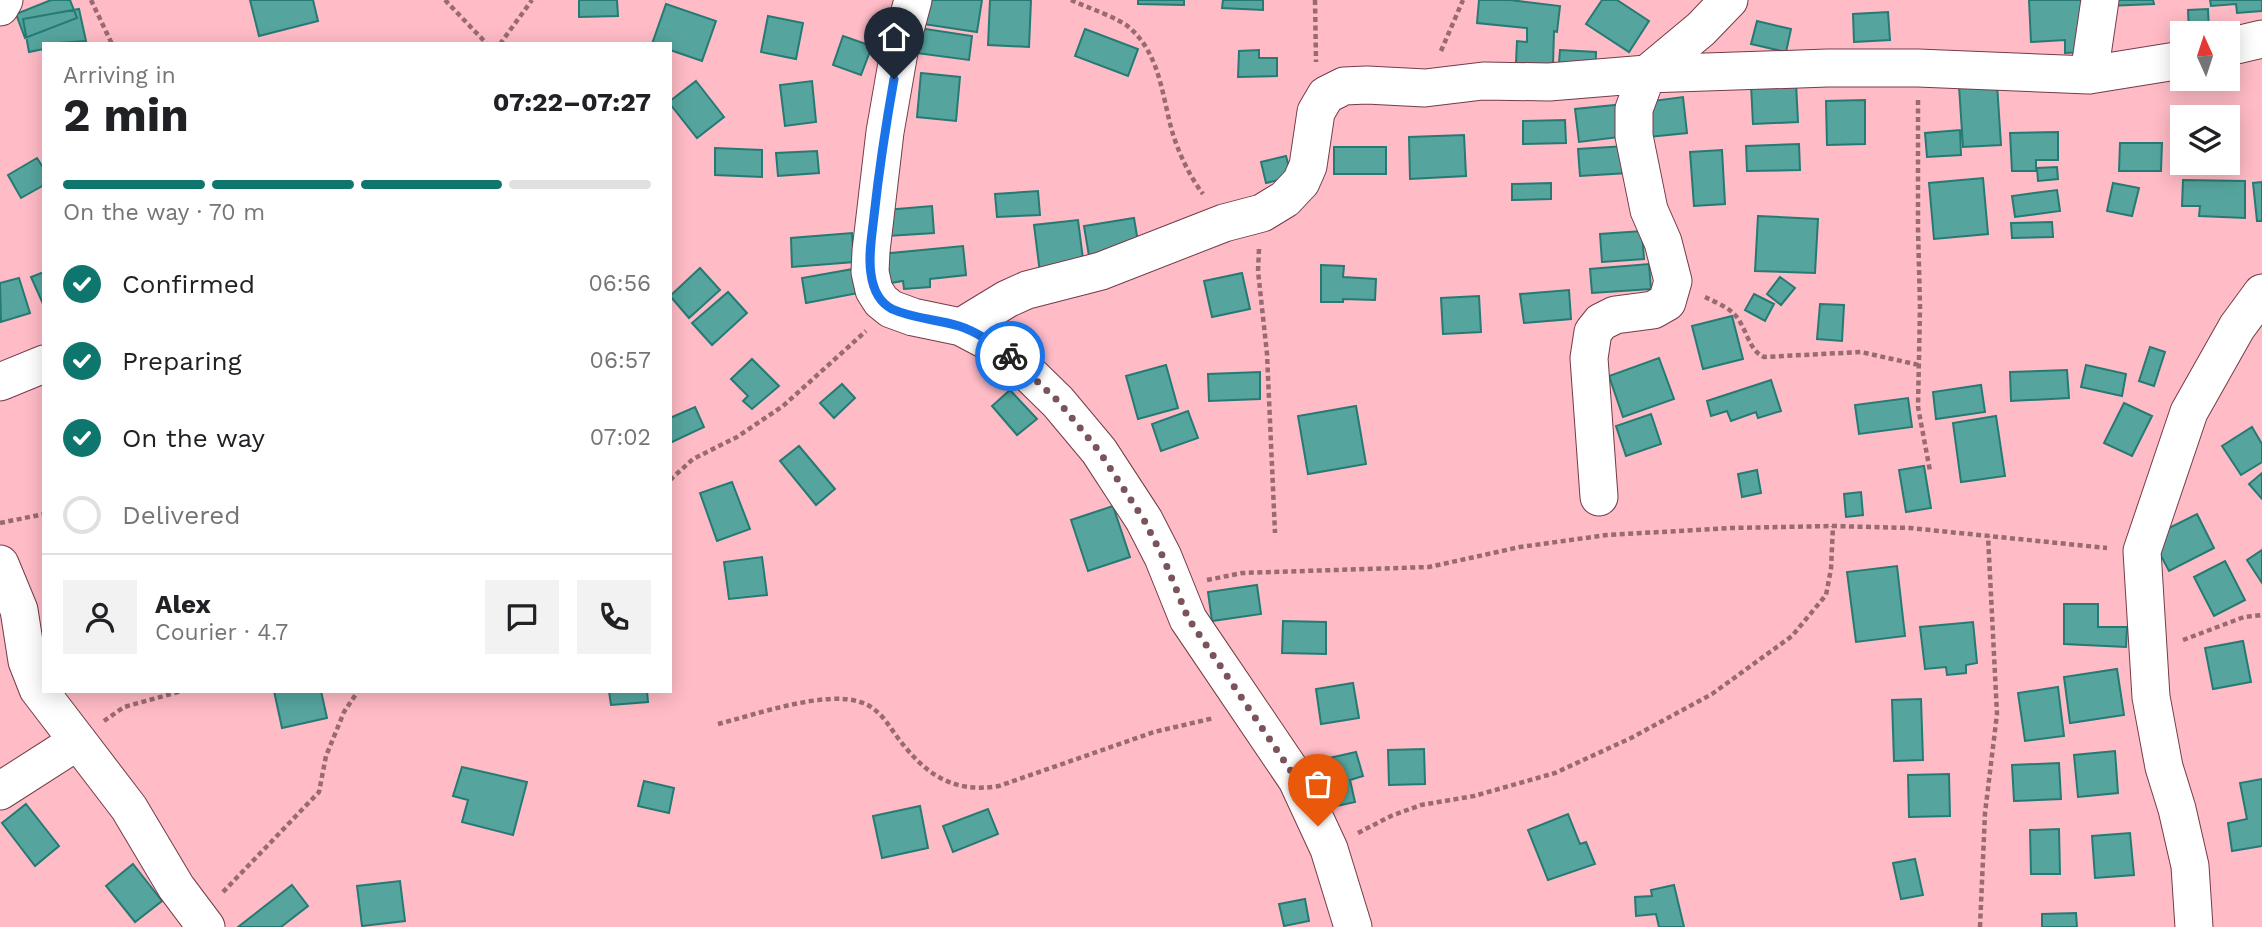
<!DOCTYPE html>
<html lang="en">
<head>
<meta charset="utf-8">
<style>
  :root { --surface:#fff; --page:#f2f2f2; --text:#202124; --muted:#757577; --line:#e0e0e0; --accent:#0f766e }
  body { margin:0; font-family:"Work Sans",sans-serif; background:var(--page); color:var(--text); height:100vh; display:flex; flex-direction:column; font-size:26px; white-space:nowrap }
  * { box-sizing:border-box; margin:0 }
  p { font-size:23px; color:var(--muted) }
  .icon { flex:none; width:38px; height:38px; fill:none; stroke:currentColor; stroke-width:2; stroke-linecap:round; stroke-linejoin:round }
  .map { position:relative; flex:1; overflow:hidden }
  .sheet { position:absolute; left:42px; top:42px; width:630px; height:651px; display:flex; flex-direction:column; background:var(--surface); border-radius:0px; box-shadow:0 4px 18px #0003 }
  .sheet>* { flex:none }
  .needle { width:46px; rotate:357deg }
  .controls { position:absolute; left:2170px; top:21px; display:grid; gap:14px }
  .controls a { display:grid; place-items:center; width:70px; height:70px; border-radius:0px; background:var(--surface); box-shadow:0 4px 18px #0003; font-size:35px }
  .pin { position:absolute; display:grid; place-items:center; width:60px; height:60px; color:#fff; margin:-72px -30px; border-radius:50% 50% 50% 0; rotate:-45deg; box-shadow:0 0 7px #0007 }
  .pin .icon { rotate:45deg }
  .courier { position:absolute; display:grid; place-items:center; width:70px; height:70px; margin:-35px; border:5px solid #1a73e8; border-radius:50%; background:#fff; color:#222; box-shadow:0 2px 9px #0007 }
  .summary em { font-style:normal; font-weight:700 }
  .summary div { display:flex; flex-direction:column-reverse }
  .summary { display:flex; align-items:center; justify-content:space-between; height:119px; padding:0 21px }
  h1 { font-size:46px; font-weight:700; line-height:52px }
  .bar { display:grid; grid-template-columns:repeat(4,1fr); gap:10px 7px; align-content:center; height:84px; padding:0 21px }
  .bar i { height:9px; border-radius:5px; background:var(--line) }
  .bar .current { background:var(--accent) }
  .bar p { grid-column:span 4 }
  .line { display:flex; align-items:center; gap:18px; padding:0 21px; border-top:2px solid var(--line) }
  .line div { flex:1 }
  .round { display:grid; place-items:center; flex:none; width:74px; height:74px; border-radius:0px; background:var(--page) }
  ol { padding:0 21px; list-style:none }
  li { display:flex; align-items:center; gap:21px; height:77px }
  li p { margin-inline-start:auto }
  li .icon { padding:7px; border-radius:50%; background:var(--accent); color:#fff; stroke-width:4 }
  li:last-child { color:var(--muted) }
  li i { width:38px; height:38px; border:4px solid var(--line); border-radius:50% }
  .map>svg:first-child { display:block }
  .building { fill:#55a59e; stroke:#267a74; stroke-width:2 }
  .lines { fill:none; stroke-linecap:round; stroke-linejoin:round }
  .minor-casing { stroke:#743c48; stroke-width:39 }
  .path { stroke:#986a72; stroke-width:4.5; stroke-dasharray:5 3.5; stroke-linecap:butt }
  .minor { stroke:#fff; stroke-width:37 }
  .done { stroke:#7b535a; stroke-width:7; stroke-dasharray:0 12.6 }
  .route { stroke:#1a73e8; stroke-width:9 }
</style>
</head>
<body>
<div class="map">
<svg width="2262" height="927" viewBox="0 0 2262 927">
  <rect width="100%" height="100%" fill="#ffbbc6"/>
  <path class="building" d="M51,0H70L77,18L25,38L16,14Z
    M250,0H313L318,21L259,36Z
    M579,0H617L618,16L579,17Z
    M927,0H982L977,32L923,24Z
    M990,0H1031L1029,47L988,45Z
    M1138,0H1184V5L1138,4Z
    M1223,0H1263V10L1222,8Z
    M1479,0H1510L1560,6L1557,32L1554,31L1553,65L1516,63L1517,41L1527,42V28L1477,23Z
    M1602,0H1617L1649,21L1629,52L1586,24Z
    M2029,0H2086L2087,52L2065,53V40L2031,42Z
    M2107,0H2153L2154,4L2107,6Z
    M2210,0H2262V11L2237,13L2236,4L2211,6Z
    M666,4L716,21L702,61L670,50V44H652Z
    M79,9L86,41L44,44V49L29,52L23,19Z
    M2208,9L2209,33H2189L2188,10Z
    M1888,12L1890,40L1854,42L1853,14Z
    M768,16L803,23L796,59L761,52Z
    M1757,21L1791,29L1786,52L1751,44Z
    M919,28L972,36L969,60L916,53Z
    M1085,29L1138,49L1128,76L1075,56Z
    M843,36L872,46L861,75L833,65Z
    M1259,50V58H1277V76L1238,77L1239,51Z
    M1560,50L1596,52L1595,78L1558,76Z
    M921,73L960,77L956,121L917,117Z
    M696,81L724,117L697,138L670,104V101Z
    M812,81L816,122L785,126L780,85Z
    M1796,83L1798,122L1753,124L1751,85Z
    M1997,84L2001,145L1963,147L1959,86Z
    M1683,97L1687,133L1649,137L1645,102Z
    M1865,100V144L1827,145L1826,101Z
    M1624,104L1628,136L1579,142L1575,109Z
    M1565,120L1566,143L1523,144V121Z
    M1960,130L1961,155L1927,157L1925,133Z
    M2058,132V160H2036V171H2012L2010,133Z
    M1464,135L1466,176L1410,179L1409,137Z
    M2120,143H2162L2161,171H2119Z
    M1799,144L1800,170L1747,171L1746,146Z
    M1626,146L1628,173L1580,176L1578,149Z
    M1334,147H1386V174H1334Z
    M715,148L762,150V177L715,175Z
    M1722,150L1725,204L1694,206L1690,152Z
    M817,151L819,173L778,176L776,153Z
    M1286,156L1292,177L1266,183L1261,162Z
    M37,158L44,169V185L21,198L8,175Z
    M2228,158V173L2184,174V163H2228Z
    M2057,167L2058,179L2038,181L2037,168Z
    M1983,178L1988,234L1934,239L1929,183Z
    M2183,180L2245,181V218L2199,216L2200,206H2182Z
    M2262,182V221H2257L2253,183Z
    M1551,183V199L1512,200V184Z
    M2113,183L2139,188L2132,216L2107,211Z
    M2057,190L2060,211L2015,217L2012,196Z
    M1038,191L1040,215L997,217L995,194Z
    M932,206L934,233L888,236L886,210Z
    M1758,216L1818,219L1815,273L1755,271Z
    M1134,218L1139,248L1089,256L1084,226Z
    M1078,220L1084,267L1040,273L1034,225Z
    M2052,222L2053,237L2012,238L2011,223Z
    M1642,231L1644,259L1602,262L1600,234Z
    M852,233L854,262L792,267L791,238Z
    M963,246L966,275L930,279V287L904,289L903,281L884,284L881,254Z
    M1649,264L1651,289L1592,293L1590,269Z
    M1321,265L1344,266L1343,277L1376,279L1375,300L1343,299V302H1321Z
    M700,268L720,290L689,318L670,296Z
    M853,269L858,293L806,303L802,278Z
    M44,272V306L31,277Z
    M1242,273L1250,309L1212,317L1204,281Z
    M1780,277L1795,288L1781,305L1767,294Z
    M19,278L30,313L1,322L0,283Z
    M1569,290L1571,319L1524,323L1520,294Z
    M728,292L747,313L712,345L692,323Z
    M1754,294L1774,304L1765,321L1745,310Z
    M1479,296L1481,332L1443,334L1441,298Z
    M1820,304L1844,305L1842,341L1817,339Z
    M1732,316L1743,359L1703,369L1692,326Z
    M2150,347L2165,352L2154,386L2139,381Z
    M1659,358L1674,399L1623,417L1609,376Z
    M752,359L779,386L752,409L743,401L748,396L731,379Z
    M1166,365L1178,408L1138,419L1126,376Z
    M2086,365L2126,374L2122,396L2081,387Z
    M2067,370L2069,398L2011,401L2010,372Z
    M1260,372V399L1209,401L1208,374Z
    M1771,380L1781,411L1758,418L1756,412L1731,421L1727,411L1711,416L1707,401Z
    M842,384L855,398L834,418L820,403Z
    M1981,385L1985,412L1936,419L1933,392Z
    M1010,390L1037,419L1017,435L992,406Z
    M1908,398L1912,427L1859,434L1855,405Z
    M2124,403L2152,416L2132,456L2104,443Z
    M1356,406L1366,464L1308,474L1298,416Z
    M695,407L704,427L670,443V418Z
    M1188,411L1198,438L1161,451L1152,424Z
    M1651,414L1661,444L1626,456L1616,426Z
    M1996,416L2005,476L1961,482L1953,423Z
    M2252,427L2262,444V462L2241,475L2222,446Z
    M799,446L835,489L816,505L780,461Z
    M1924,466L1931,508L1906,512L1899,470Z
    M1757,470L1761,493L1742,497L1738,474Z
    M2262,473V499L2249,484Z
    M732,482L750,529L717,541L700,493Z
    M1861,492L1863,515L1846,517L1844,494Z
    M1113,506L1130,557L1088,571L1071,520Z
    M2197,514L2214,548L2169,571L2151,537Z
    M2262,550V583L2247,560Z
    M762,557L767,595L729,599L724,562Z
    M2225,561L2245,600L2214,616L2194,577Z
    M1897,566L1905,636L1856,642L1847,572Z
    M1257,585L1261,614L1212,621L1208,592Z
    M2064,604H2098V627H2127L2126,647L2064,644Z
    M1283,621L1326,622V654L1282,653Z
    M1973,622L1977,663L1966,665V673L1947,675L1946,667L1925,669L1920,627Z
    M2243,641L2251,682L2213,689L2205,648Z
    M2117,669L2124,715L2070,723L2064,677Z
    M1353,683L1359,718L1321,724L1316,689Z
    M2058,687L2064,736L2025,741L2018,693Z
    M274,691H321L327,718L282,728Z
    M609,691H647L648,702L611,705Z
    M1921,699L1923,760L1894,761L1892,700Z
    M1424,749L1425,784L1389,785L1388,750Z
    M2115,751L2118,793L2078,797L2074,755Z
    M1356,752L1363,776L1350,780L1355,802L1318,810L1307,763Z
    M2059,763L2061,799L2014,801L2012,765Z
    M462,767L527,782L513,835L462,822L468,800L453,796Z
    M1949,774L1950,816L1909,817L1908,775Z
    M2262,779V846L2232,851L2228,823L2247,819L2240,783Z
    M644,781L674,788L669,813L638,806Z
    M26,804L59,846L35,866L2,823Z
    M920,806L928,848L882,858L873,816Z
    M988,809L998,834L953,852L943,826Z
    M1568,814L1580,844L1586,842L1595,864L1548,880L1528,830Z
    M2059,829L2060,874H2031L2030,830Z
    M2130,833L2134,875L2095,878L2092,836Z
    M1915,859L1923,895L1901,899L1893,863Z
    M133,864L162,901L135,922L106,886Z
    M400,881L405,921L362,926L357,886Z
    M292,885L308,906L281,927H238Z
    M1674,885L1684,927H1659L1656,914L1636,916L1635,897L1652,896L1651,890Z
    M1305,899L1309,921L1284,926L1279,904Z
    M2076,913L2077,927H2042V914Z"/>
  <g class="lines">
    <g class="minor-casing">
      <path id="minor" d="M913,0L899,52L885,132L871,251L870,272L874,290L881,301L891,309L913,317L961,327L997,346L1017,362L1058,402L1099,451L1144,520L1163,557L1188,619L1297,780L1329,849L1353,927
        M0,7L4,0
        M2228,47L2262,39
        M2089,75L2100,0
        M961,327L1007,299L1027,290L1101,271L1224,223L1262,213L1285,199L1301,182L1308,166L1316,112L1326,95L1344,86L1367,85L1425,88L1483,81L1549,82L1647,74L1828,68H1918L2089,75L2182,60
        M0,382L44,364
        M1599,497L1589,358L1593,332L1601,322L1615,315L1653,310L1667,302L1673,281L1663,242L1649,210L1634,136V109L1647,74L1701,29L1729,0
        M0,564L19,610L27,661L38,689L129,808L176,887L206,927
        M0,791L78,741
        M2194,927L2190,866L2177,809L2164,767L2151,697L2142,551L2189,412L2237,327L2262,293"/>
    </g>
    <path class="path" d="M91,0L112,44
      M445,0L487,44
      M1071,0C1088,8 1117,17 1130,28C1160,55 1162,95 1172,131C1178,152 1190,177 1203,194
      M1315,0L1316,62
      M500,44L532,0
      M1441,51L1463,0
      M1918,100V229L1920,307L1918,407L1930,471
      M1259,249L1258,271L1267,354L1275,533
      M1705,297C1715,302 1728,307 1735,315C1747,328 1748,350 1764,357L1861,352L1919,365
      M670,480L693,459L737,437L783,406L866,331
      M0,523L44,514
      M1207,580L1242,573L1429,567L1520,547L1607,535L1732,528L1833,526L1910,528L2107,548
      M2183,640L2244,617L2262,615
      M104,721L124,707L182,691
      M718,724C754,715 825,690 860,702C877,707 886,721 895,734C923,772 950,794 999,786L1154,732L1214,718
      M1358,833L1391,816L1421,805L1474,796L1555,773L1631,738L1712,694L1792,636L1826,595L1831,569L1833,526
      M223,892L319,792L326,756L344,712L358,691
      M1980,927L1985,813L1997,714L1988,536"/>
    <use href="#minor" class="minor"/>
  </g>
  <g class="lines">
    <path class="done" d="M1010,356L1058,401L1099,451L1144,520L1163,557L1188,618L1297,780L1318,826"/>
    <path class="route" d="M894,79C886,124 879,170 874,216C872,235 868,256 871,274C873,289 879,302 892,309C914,319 937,319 959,326C978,332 995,345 1010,356"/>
  </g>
</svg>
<div class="controls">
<a><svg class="needle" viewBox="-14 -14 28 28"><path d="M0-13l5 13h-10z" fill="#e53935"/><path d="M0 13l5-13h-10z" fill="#757577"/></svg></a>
<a><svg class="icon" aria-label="layers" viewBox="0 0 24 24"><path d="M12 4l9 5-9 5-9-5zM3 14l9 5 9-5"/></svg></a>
</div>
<div class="pin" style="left:1318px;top:826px;background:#ea580c"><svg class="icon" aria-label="bag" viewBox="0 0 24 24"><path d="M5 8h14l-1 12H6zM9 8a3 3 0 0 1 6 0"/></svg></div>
<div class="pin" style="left:894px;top:79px;background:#1f2937"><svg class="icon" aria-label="home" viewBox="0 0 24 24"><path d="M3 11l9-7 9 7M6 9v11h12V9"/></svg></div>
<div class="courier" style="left:1010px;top:356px"><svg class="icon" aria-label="bike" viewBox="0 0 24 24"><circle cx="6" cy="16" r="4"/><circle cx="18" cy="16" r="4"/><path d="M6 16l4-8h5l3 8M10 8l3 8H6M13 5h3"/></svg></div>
<section class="sheet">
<div class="summary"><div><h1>2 min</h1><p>Arriving in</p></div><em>07:22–07:27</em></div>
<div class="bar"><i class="current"></i><i class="current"></i><i class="current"></i><i></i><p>On the way · 70 m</p></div>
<ol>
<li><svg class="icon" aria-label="check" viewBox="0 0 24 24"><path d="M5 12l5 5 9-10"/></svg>Confirmed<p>06:56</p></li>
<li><svg class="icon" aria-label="check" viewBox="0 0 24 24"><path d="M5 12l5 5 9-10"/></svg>Preparing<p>06:57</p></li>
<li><svg class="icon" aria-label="check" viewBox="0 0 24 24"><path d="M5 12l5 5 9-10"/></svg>On the way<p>07:02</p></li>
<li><i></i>Delivered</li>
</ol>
<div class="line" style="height:126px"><a class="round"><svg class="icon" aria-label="person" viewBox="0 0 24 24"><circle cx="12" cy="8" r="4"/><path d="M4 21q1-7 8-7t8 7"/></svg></a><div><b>Alex</b><p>Courier · 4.7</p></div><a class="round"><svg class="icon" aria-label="chat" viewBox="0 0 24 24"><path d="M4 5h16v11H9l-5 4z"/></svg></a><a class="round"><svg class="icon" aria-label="phone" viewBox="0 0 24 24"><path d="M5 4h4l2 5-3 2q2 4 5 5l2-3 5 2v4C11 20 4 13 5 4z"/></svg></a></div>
</section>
</div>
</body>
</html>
